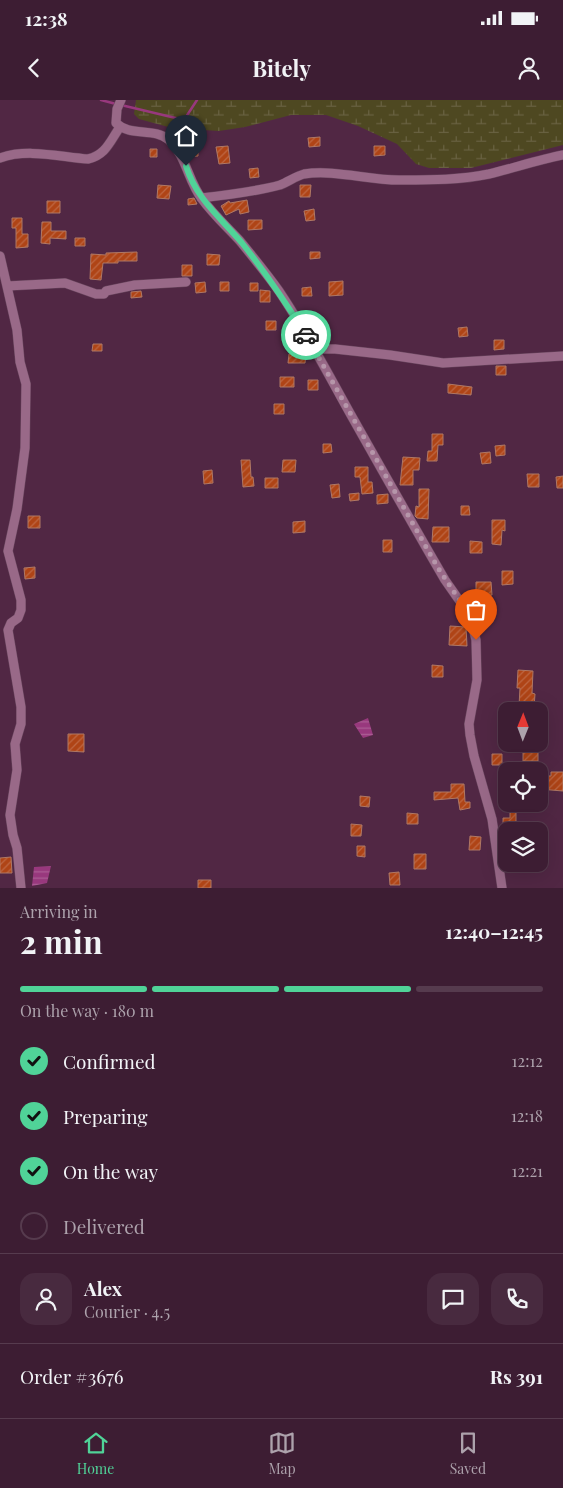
<!DOCTYPE html>
<html lang="en">
<head>
<meta charset="utf-8">
<style>
  :root { --surface:#3d1d33; --page:#482a3f; --text:#f1f3f6; --muted:#ada2ac; --line:#563b4e; --accent:#50d398 }
  body { margin:0; font-family:"Playfair Display",serif; background:var(--page); color:var(--text); height:100vh; display:flex; flex-direction:column; font-size:19px; white-space:nowrap }
  * { box-sizing:border-box; margin:0 }
  p { font-size:16px; color:var(--muted) }
  .icon { flex:none; width:28px; height:28px; fill:none; stroke:currentColor; stroke-width:2; stroke-linecap:round; stroke-linejoin:round }
  .map { position:relative; height:788px; overflow:hidden }
  .sheet { display:flex; flex-direction:column; background:var(--surface); flex:1 }
  .sheet>* { flex:none }
  .needle { width:32px; rotate:1deg }
  .controls { position:absolute; left:498px; top:602px; display:grid; gap:10px }
  .controls a { display:grid; place-items:center; width:50px; height:50px; border-radius:10px; background:var(--surface); box-shadow:0 5px 20px #0002,0 0 0 1px var(--line); font-size:25px }
  .pin { position:absolute; display:grid; place-items:center; width:42px; height:42px; color:#fff; margin:-51px -21px; border-radius:50% 50% 50% 0; rotate:-45deg; box-shadow:0 0 5px #0007 }
  .pin .icon { rotate:45deg }
  .courier { position:absolute; display:grid; place-items:center; width:50px; height:50px; margin:-25px; border:4px solid #50d398; border-radius:50%; background:#fff; color:#222; box-shadow:0 1px 6px #0007 }
  .summary em { font-style:normal; font-weight:700 }
  .summary div { display:flex; flex-direction:column-reverse }
  .summary { display:flex; align-items:center; justify-content:space-between; height:85px; padding:0 20px }
  h1 { font-size:32px; font-weight:700; line-height:38px }
  .bar { display:grid; grid-template-columns:repeat(4,1fr); gap:8px 5px; align-content:center; height:60px; padding:0 20px }
  .bar i { height:6px; border-radius:4px; background:var(--line) }
  .bar .on { background:var(--accent) }
  .bar p { grid-column:span 4 }
  .line { display:flex; align-items:center; gap:12px; padding:0 20px; border-top:1px solid var(--line) }
  .line div { flex:1 }
  .round { display:grid; place-items:center; flex:none; width:52px; height:52px; border-radius:15px; background:var(--page) }
  ol { padding:0 20px; list-style:none }
  li { display:flex; align-items:center; gap:15px; height:55px }
  li p { margin-inline-start:auto }
  li .icon { padding:5px; border-radius:50%; background:var(--accent); color:#111; stroke-width:4 }
  li:last-child { color:var(--muted) }
  li i { width:28px; height:28px; border:2px solid var(--line); border-radius:50% }
  .status { display:flex; justify-content:space-between; align-items:center; height:35px; padding:0 25px; background:var(--surface); direction:ltr }
  .status svg { height:14px; fill:currentColor }
  header { display:flex; justify-content:space-between; align-items:center; height:65px; padding:0 20px; background:var(--surface); font-size:22px; font-weight:700 }
  .tab-bar { display:flex; justify-content:space-around; align-items:center; height:70px; border-top:1px solid var(--line); background:var(--surface); font-size:14px; color:var(--muted) }
  .tab-bar a { display:grid; justify-items:center; gap:2px }
  .tab-bar .on { color:var(--accent) }
  .map>svg:first-child { display:block }
  .wetland { fill:url(#wetland-marsh) }
  .water { fill:url(#water-rules) }
  .lines { fill:none; stroke-linecap:round; stroke-linejoin:round }
  .stream { stroke:#98387d; stroke-width:2.5 }
  .building { fill:url(#building-hatch); stroke:#af7865 }
  .minor-casing { stroke:#68455d; stroke-width:10 }
  .minor { stroke:#996988; stroke-width:9 }
  .done { stroke:#b696aa; stroke-width:5; stroke-dasharray:0 9 }
  .route { stroke:#50d398; stroke-width:6 }
</style>
</head>
<body>
<div class="status"><b>12:38</b><svg viewBox="0 0 49 12"><path d="M0 12V9h3v3zM5 12V6h3v6zM10 12V3h3v9zM15 12V0h3v12zM26 1h20v11H26zM47 4h2v5h-2z"/></svg></div>
<header><svg class="icon" aria-label="back" viewBox="0 0 24 24"><path d="M15 5l-7 7 7 7"/></svg>Bitely<svg class="icon" aria-label="person" viewBox="0 0 24 24"><circle cx="12" cy="8" r="4"/><path d="M4 21q1-7 8-7t8 7"/></svg></header>
<div class="map">
<svg width="563" height="788" viewBox="0 0 563 788">
  <defs>
    <pattern id="wetland-marsh" width="20" height="14" patternUnits="userSpaceOnUse" patternTransform="scale(1.25)"><rect width="20" height="14" fill="#4e4821"/><path d="M1 5h8M5 5V1M11 12h8M15 12V8" fill="none" stroke="#686141"/></pattern>
    <pattern id="water-rules" width="6" height="5" patternUnits="userSpaceOnUse" patternTransform="scale(1.25)"><rect width="6" height="5" fill="#98387d"/><path d="M0 2.5h6" fill="none" stroke="#ab5d95"/></pattern>
    <pattern id="building-hatch" width="6" height="6" patternUnits="userSpaceOnUse" patternTransform="scale(1.25)"><rect width="6" height="6" fill="#af4416"/><path d="M-1 1l2-2M0 6l6-6M5 7l2-2" fill="none" stroke="#be6743"/></pattern>
  </defs>
  <rect width="100%" height="100%" fill="#512744"/>
  <path class="wetland" d="M136,0H563V45L471,68H429L416,64L397,44L358,26L326,15H291L245,27L219,31L172,28L139,19L134,14Z"/>
  <path class="water" d="M368,618L373,635L363,638L354,624Z
    M51,766L47,783L32,786L34,767Z"/>
  <g class="lines">
    <path class="stream" d="M101,0L116,4
      M121,5L184,20L197,0"/>
  </g>
  <path class="building" d="M320,37V46L309,47L308,38Z
    M198,45V56L188,57V46Z
    M228,46L230,63L219,64L216,47Z
    M374,46H385V55L374,56Z
    M150,49H157V57H150Z
    M258,68L259,77L250,78L249,69Z
    M158,85L171,86L169,99L157,98Z
    M300,85H311L310,97H300Z
    M194,98L197,104L188,105V99Z
    M247,100L249,112L240,114L239,109L226,115L221,106L229,101L230,103Z
    M47,101H60V113H47Z
    M314,109L315,120L306,121L304,111Z
    M12,118H22V134H28V147L16,148V128H12Z
    M248,120H262V129L248,130Z
    M42,122H51V131H66V139L50,138V144L41,143Z
    M75,138H85V146H75Z
    M137,152V161H118V163H103L101,180L90,179L91,154L106,155V153Z
    M310,152H320V158L310,159Z
    M207,154L220,155L219,165H207Z
    M182,165H192V176H182Z
    M343,181V195L329,196V182Z
    M205,182L206,192L196,193L195,183Z
    M220,182H229V191H220Z
    M250,183H258V191H250Z
    M311,187L312,196H302V188Z
    M260,190L270,191V202H260Z
    M141,191L142,197L131,198V192Z
    M266,221H276V230H266Z
    M467,227L468,236L459,237L458,228Z
    M494,240H504V249L494,250Z
    M93,244H102V251H92Z
    M289,254H306L305,263H288Z
    M496,266H506V275H496Z
    M280,277H294V287H280Z
    M308,280H318V290H308Z
    M448,284L472,287L471,295L448,293Z
    M274,304H284V314H274Z
    M432,334H443V345H438L437,361H427L428,351H432Z
    M323,344H331L332,352L323,353Z
    M505,345V355L496,356L495,346Z
    M490,352L491,363L482,364L480,353Z
    M403,357L420,358L419,370H413V385H400Z
    M241,360H250L251,377H253L254,386L243,387Z
    M283,360H296L295,372H282Z
    M355,367H368V382H372L373,393L362,394L360,377H355Z
    M212,370L213,383L204,384L203,371Z
    M527,374H539V387H528Z
    M563,376V388H557L556,377Z
    M265,378H278V388H265Z
    M339,384L340,397L332,398L330,385Z
    M419,389H429L428,419L417,418L415,416L416,406L419,407Z
    M359,393V400L350,401L349,394Z
    M388,394V403L377,404V395Z
    M461,406H469L470,415H461Z
    M28,416H40V428H28Z
    M492,420H505V431L502,430L501,445L492,444Z
    M305,421V432L293,433V422Z
    M433,427H449V442H432Z
    M383,440H392V452H383Z
    M470,441L482,442V453H470Z
    M35,467V478L25,479L24,468Z
    M502,471H513V484L502,485Z
    M476,482H491L492,495H476Z
    M450,526L466,527L467,546L449,545Z
    M432,565L443,566V577H432Z
    M518,570L533,571L532,593L535,594L534,608L519,606L520,588H517Z
    M68,634H84V652L68,651Z
    M523,648H538V661H523Z
    M492,654H502V665H492Z
    M551,672H563V691L539,689V676H551Z
    M451,684H464L465,702H470V708L460,710L458,698L434,700V692H451Z
    M360,696L370,697L369,707L360,706Z
    M510,704H526V711H516V728H503V718H510Z
    M407,713L418,714V724H407Z
    M351,724L362,725L361,736H351Z
    M470,736L481,737L480,750H469Z
    M357,746H365V757L357,756Z
    M414,754H426V769H414Z
    M11,757L12,773H0V758Z
    M399,772L400,785H390L389,773Z
    M198,780H211V788H198Z"/>
  <g class="lines">
    <g class="minor-casing">
      <path id="minor" d="M121,0L117,9L116,23C130,37 154,27 169,40C186,55 188,81 202,99C213,114 227,127 240,141C253,157 267,174 279,191C306,231 328,274 351,315C382,370 413,425 445,480L466,510L472,524L476,540L477,580L469,624L470,635L474,656L492,719L502,788
        M0,58C28,48 60,57 88,59C106,55 110,41 120,27
        M201,98C228,95 254,92 280,85C288,82 296,76 304,74C335,69 371,81 402,80C431,80 461,80 489,74C514,68 538,60 563,55
        M0,156L17,230L20,262L26,284L25,348L17,409L8,451L21,500V510L18,518L11,523L8,530L21,607V624L15,644L17,670L10,715L13,735L17,748L21,788
        M7,186L65,183L96,194H104L106,191L135,185L186,182
        M315,249H335L390,255L443,263L563,256"/>
    </g>
    <use href="#minor" class="minor"/>
  </g>
  <g class="lines">
    <path class="done" d="M306,235L438,468L466,510L472,524L476,540"/>
    <path class="route" d="M186,66C197,100 220,117 242,143C265,172 286,203 306,235"/>
  </g>
</svg>
<div class="controls">
<a><svg class="needle" viewBox="-14 -14 28 28"><path d="M0-13l5 13h-10z" fill="#e53935"/><path d="M0 13l5-13h-10z" fill="#ada2ac"/></svg></a>
<a><svg class="icon" aria-label="locate" viewBox="0 0 24 24"><circle cx="12" cy="12" r="6"/><path d="M12 2v4M12 18v4M2 12h4M18 12h4"/></svg></a>
<a><svg class="icon" aria-label="layers" viewBox="0 0 24 24"><path d="M12 4l9 5-9 5-9-5zM3 14l9 5 9-5"/></svg></a>
</div>
<div class="pin" style="left:476px;top:540px;background:#ea580c"><svg class="icon" aria-label="bag" viewBox="0 0 24 24"><path d="M5 8h14l-1 12H6zM9 8a3 3 0 0 1 6 0"/></svg></div>
<div class="pin" style="left:186px;top:66px;background:#1f2937"><svg class="icon" aria-label="home" viewBox="0 0 24 24"><path d="M3 11l9-7 9 7M6 9v11h12V9"/></svg></div>
<div class="courier" style="left:306px;top:235px"><svg class="icon" aria-label="car" viewBox="0 0 24 24"><path d="M5 17H2v-5l4-1 3-4h7l3 4 3 1v5h-3M9 17h6M6 11h13"/><circle cx="7" cy="17" r="2"/><circle cx="17" cy="17" r="2"/></svg></div>
</div>
<section class="sheet">
<div class="summary"><div><h1>2 min</h1><p>Arriving in</p></div><em>12:40–12:45</em></div>
<div class="bar"><i class="on"></i><i class="on"></i><i class="on"></i><i></i><p>On the way · 180 m</p></div>
<ol>
<li><svg class="icon" aria-label="check" viewBox="0 0 24 24"><path d="M5 12l5 5 9-10"/></svg>Confirmed<p>12:12</p></li>
<li><svg class="icon" aria-label="check" viewBox="0 0 24 24"><path d="M5 12l5 5 9-10"/></svg>Preparing<p>12:18</p></li>
<li><svg class="icon" aria-label="check" viewBox="0 0 24 24"><path d="M5 12l5 5 9-10"/></svg>On the way<p>12:21</p></li>
<li><i></i>Delivered</li>
</ol>
<div class="line" style="height:90px"><a class="round"><svg class="icon" aria-label="person" viewBox="0 0 24 24"><circle cx="12" cy="8" r="4"/><path d="M4 21q1-7 8-7t8 7"/></svg></a><div><b>Alex</b><p>Courier · 4.5</p></div><a class="round"><svg class="icon" aria-label="chat" viewBox="0 0 24 24"><path d="M4 5h16v11H9l-5 4z"/></svg></a><a class="round"><svg class="icon" aria-label="phone" viewBox="0 0 24 24"><path d="M5 4h4l2 5-3 2q2 4 5 5l2-3 5 2v4C11 20 4 13 5 4z"/></svg></a></div>
<div class="line" style="height:65px"><div>Order #3676</div><b>Rs 391</b></div>
</section>
<nav class="tab-bar">
<a class="on"><svg class="icon" aria-label="home" viewBox="0 0 24 24"><path d="M3 11l9-7 9 7M6 9v11h12V9"/></svg>Home</a>
<a><svg class="icon" aria-label="map" viewBox="0 0 24 24"><path d="M3 6l6-2 6 2 6-2v14l-6 2-6-2-6 2zM9 4v14M15 6v14"/></svg>Map</a>
<a><svg class="icon" aria-label="saved" viewBox="0 0 24 24"><path d="M7 4h10v16l-5-4-5 4z"/></svg>Saved</a>
</nav>
</body>
</html>
